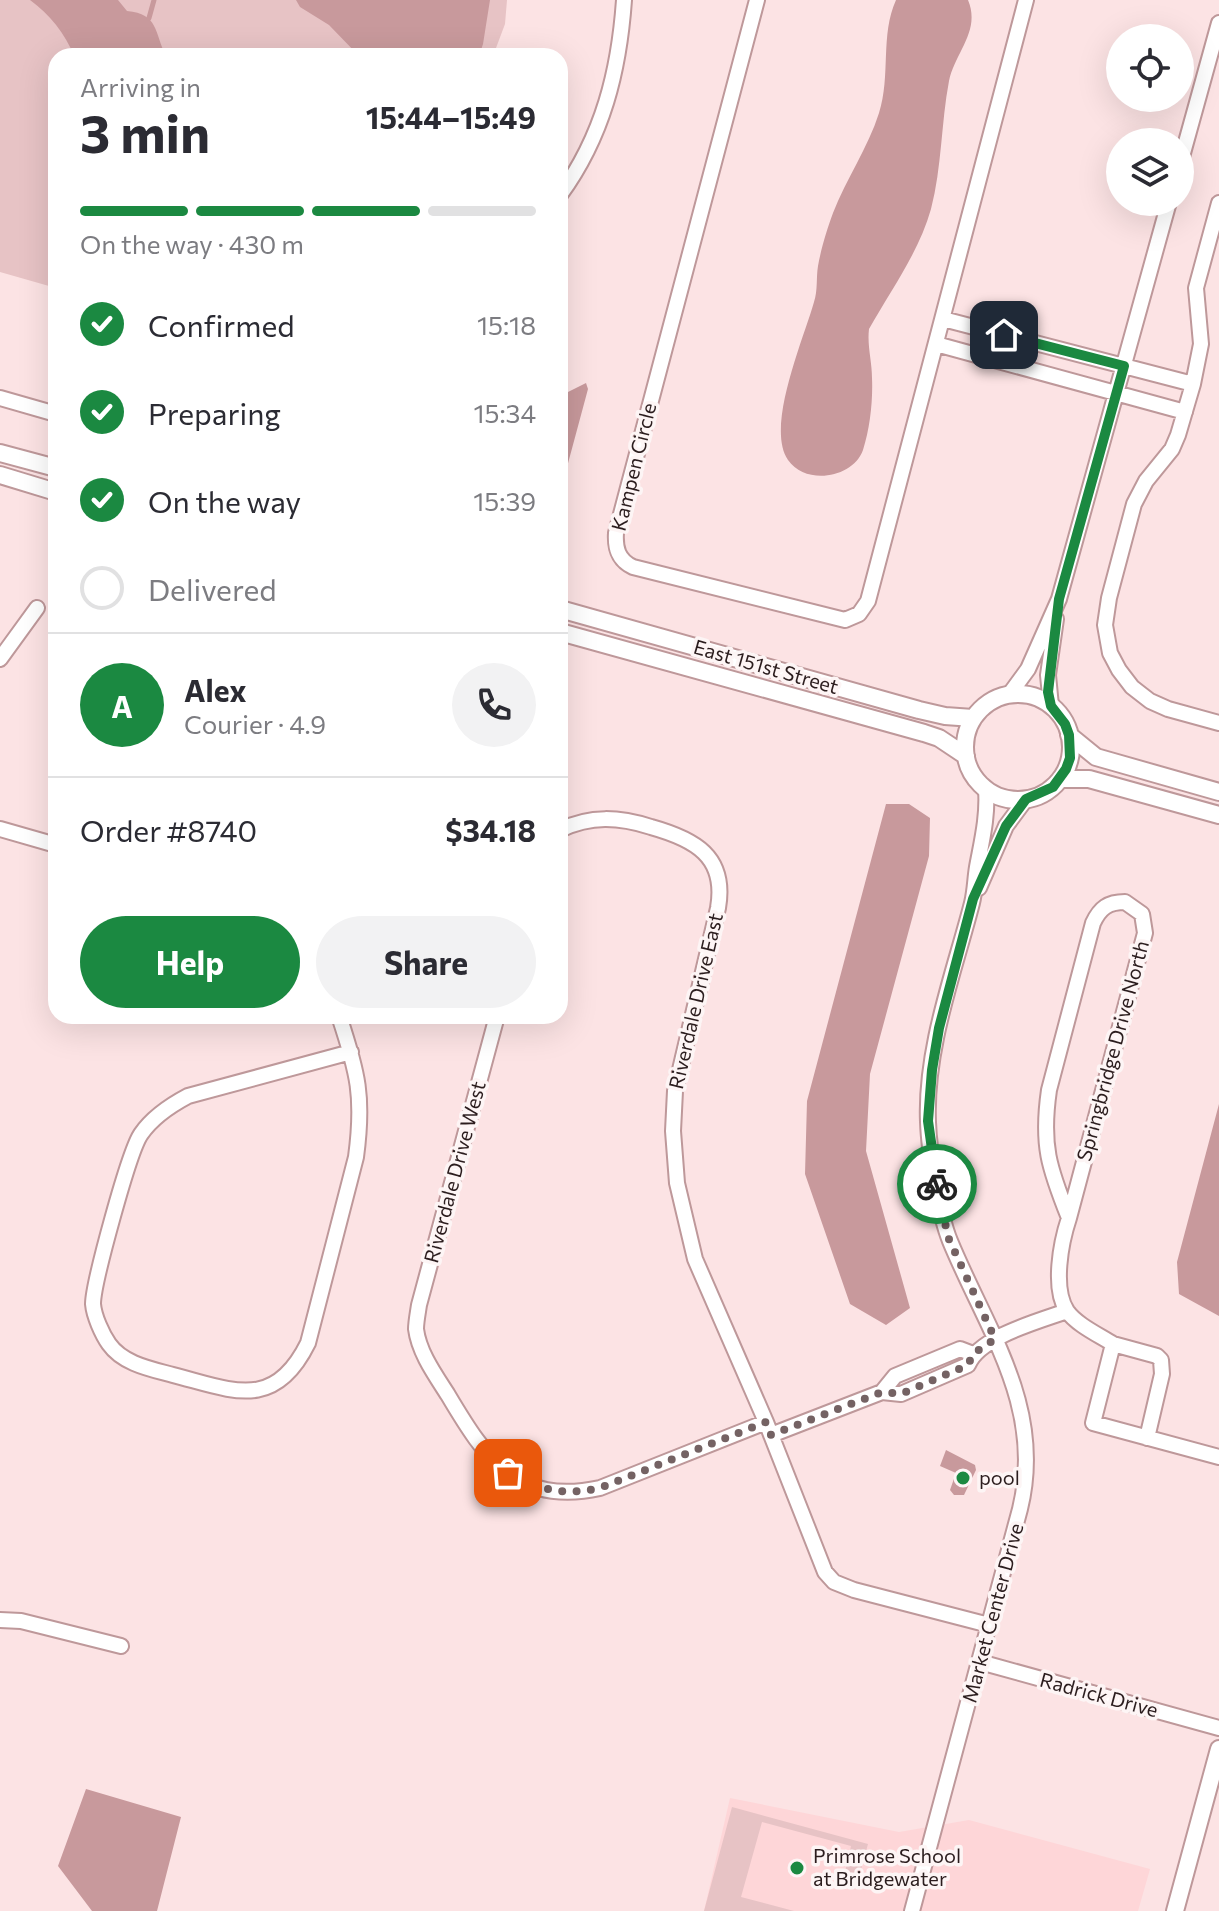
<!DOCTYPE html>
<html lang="en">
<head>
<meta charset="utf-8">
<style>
  :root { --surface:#fff; --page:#f2f2f3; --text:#2b2b33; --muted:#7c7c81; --line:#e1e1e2; --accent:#1b8941 }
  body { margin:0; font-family:Commissioner,sans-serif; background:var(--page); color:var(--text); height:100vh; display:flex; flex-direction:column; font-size:30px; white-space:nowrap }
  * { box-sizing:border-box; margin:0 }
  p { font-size:26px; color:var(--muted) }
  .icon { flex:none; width:44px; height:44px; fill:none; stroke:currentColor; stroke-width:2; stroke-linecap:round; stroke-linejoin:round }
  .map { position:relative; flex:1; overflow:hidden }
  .sheet { position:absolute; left:48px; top:48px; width:520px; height:976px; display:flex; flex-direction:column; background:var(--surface); border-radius:24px; box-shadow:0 8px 32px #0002 }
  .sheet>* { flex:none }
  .fabs { position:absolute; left:1106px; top:24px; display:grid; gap:16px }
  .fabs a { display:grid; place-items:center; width:88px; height:88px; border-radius:50%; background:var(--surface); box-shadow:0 8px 32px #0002; font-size:40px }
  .pin { position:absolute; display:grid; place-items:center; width:68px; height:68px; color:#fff; margin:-34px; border-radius:16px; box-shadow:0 4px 12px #0006 }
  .courier { position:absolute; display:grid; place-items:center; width:80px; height:80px; margin:-40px; border:6px solid #1b8941; border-radius:50%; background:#fff; color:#222; box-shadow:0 2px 10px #0007 }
  .overview em { font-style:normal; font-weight:700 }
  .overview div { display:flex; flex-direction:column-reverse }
  .overview { display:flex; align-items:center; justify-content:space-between; height:136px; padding:0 32px }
  h1 { font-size:52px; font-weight:700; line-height:60px }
  .bar { display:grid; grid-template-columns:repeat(4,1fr); gap:12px 8px; align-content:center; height:96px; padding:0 32px }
  .bar i { height:10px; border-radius:6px; background:var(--line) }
  .bar .current { background:var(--accent) }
  .bar p { grid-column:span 4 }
  .line { display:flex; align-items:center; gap:20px; padding:0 32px; border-top:2px solid var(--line) }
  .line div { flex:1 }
  .round { display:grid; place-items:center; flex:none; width:84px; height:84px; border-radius:42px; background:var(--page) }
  ol { padding:0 32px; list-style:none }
  li { display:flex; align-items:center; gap:24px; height:88px }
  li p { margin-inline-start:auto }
  li .icon { padding:8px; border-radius:50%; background:var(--accent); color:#fff; stroke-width:4 }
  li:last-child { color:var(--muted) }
  li i { width:44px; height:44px; border:4px solid var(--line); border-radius:50% }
  .cta { display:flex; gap:16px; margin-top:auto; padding:16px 32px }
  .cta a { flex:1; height:92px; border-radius:48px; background:var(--accent); color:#fff; font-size:32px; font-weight:700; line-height:92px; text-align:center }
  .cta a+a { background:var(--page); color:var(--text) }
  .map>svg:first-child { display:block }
  .built { fill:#fed6d8 }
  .green { fill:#e7c3c5 }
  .water { fill:#c8999c }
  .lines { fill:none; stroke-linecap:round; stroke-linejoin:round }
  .stream { stroke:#c8999c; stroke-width:5 }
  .minor-casing { stroke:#be989a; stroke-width:18 }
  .tertiary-casing { stroke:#be989a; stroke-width:20 }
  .minor { stroke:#fff; stroke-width:14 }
  .tertiary { stroke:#fff; stroke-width:16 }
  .done { stroke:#746263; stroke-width:8; stroke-dasharray:0 14.4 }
  .route { stroke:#1b8941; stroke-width:10 }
  .poi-dot { fill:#1b8941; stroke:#fdf5f5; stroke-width:3 }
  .labels { text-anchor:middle; stroke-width:7; stroke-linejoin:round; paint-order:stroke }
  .street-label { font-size:20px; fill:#2b1d1e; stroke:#fdf5f5 }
  .poi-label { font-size:20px; fill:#2b1d1e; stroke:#fdf5f5; text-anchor:start }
</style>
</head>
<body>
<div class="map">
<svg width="1219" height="1911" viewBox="0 0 1219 1911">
  <rect width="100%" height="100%" fill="#fce3e4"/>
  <path class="built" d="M730,1798L899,1832L969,1820L1150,1869L1138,1911H704Z"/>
  <path class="green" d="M0,0H507L505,24L493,56H56V288L0,272Z
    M732,1807L868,1844L857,1884L843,1880L851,1846L762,1822L741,1897L794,1911H704Z"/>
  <path class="water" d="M30,0H118L127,11C159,14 154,32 166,56H74C65,33 50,15 30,0Z
    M296,0H490L483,44L479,56H359L329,25L300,7Z
    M896,0H968C981,31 955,52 949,81C941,123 942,167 931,209C919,252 891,290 869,329C867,346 872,361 872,378C873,401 870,428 863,450C853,478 806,486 788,460C765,427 804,338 814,302C818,290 816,278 818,266C821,249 827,229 833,213C846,179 868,148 879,113C891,76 880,35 896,0Z
    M586,383L588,389L560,493V396Z
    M909,804L930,818L929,856L870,1074L866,1151L910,1308L886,1325L850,1304L805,1174L807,1101L886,804Z
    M1219,1104V1316L1179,1294L1177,1262Z
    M946,1450L975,1465L976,1470L964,1495H954L950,1490L956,1473L940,1466Z
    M86,1789L181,1817L157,1911H92L58,1866Z"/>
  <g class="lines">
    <path class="stream" d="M149,18L154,0"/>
    <g class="minor-casing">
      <path id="minor" d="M757,0L616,533C615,548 618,560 633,567L845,620L859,614L868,601L1026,0
        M1180,164L1219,23
        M560,195C603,136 619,71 624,0
        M1219,203L1196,288L1201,344L1193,384L1178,435L1172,449L1146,481L1134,504L1109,598L1105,625L1110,653L1119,670L1132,687L1150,701L1168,709L1219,723
        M943,319L1193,384
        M936,344L1185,412
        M0,398L56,414
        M0,659L37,608
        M1009,695L1028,669L1059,599L1169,202
        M1051,706L1048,675L1056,619
        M0,829L56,845
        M560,830C591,815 619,817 651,827C694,839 727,856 718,908L675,1091L673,1131L677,1183L695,1259L766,1422L825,1572L834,1582L854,1590L989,1625
        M979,888L1006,826L1026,799
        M339,1016C358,1073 364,1097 356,1157L308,1343C274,1412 232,1390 173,1375C151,1369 123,1364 109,1344C102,1334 94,1316 93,1304C93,1284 129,1151 141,1134C152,1118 171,1105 188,1096L351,1052
        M497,1016L419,1305C418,1312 416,1322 416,1329C419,1353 436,1376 448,1395C486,1459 517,1506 600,1488L766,1422
        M1069,1218C1049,1168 1041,1145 1049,1090L1093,923C1100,908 1108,902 1125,902L1142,914L1145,933L1069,1218C1061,1242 1052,1288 1067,1311C1077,1325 1099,1335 1113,1344L1093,1423L1219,1457
        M1113,1344L1157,1356L1161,1360L1162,1374L1147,1438
        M882,1392L895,1376L960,1349L973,1354
        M771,1435L882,1392L901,1394L968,1365C979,1337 1039,1321 1067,1311
        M0,1620L21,1621L121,1646
        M980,1662L1219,1728
        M912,1911L1020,1509C1045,1407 987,1331 950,1241C939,1214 929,1151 928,1122C925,1048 954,973 972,903C975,891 975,879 977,867C982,840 988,816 986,789"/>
    </g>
    <g class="tertiary-casing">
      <path id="tertiary" d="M0,453L56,468
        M0,475L56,492
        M560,609L919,710L945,716L973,718
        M560,632L924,733L939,738L966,756
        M965 747a53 53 0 1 1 106 0a53 53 0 1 1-106 0Z
        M1069,735L1096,757L1219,792
        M1060,779H1089L1219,815
        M1175,1911L1219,1749"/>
    </g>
    <use href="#minor" class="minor"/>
    <use href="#tertiary" class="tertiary"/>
  </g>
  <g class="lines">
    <path class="done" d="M508,1473C539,1490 565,1496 600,1488L766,1422L771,1435L882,1392L901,1394L968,1365L973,1354L995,1339L948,1237L937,1184"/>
    <path class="route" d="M937,1184L928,1121L932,1070L939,1028L973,899L1006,826L1026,799L1053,787L1066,769L1070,758L1069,735L1065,724L1051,706L1048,692L1059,599L1124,366L1004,335"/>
  </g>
  <g class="poi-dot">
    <circle cx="963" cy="1478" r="8"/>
    <circle cx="797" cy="1868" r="8"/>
  </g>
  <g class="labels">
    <g class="street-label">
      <text transform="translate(634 467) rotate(-76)" y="7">Kampen Circle</text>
      <text transform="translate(766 667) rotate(16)" y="7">East 151st Street</text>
      <text transform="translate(696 1001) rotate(-77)" y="7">Riverdale Drive East</text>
      <text transform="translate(1113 1051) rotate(-75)" y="7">Springbridge Drive North</text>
      <text transform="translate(455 1172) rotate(-75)" y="7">Riverdale Drive West</text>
      <text transform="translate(993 1613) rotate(-75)" y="7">Market Center Drive</text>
      <text transform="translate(1099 1695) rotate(15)" y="7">Radrick Drive</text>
    </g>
    <g class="poi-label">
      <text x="979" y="1485">pool</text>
      <text x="813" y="1863">Primrose School<tspan x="813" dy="23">at Bridgewater</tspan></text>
    </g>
  </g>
</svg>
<div class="fabs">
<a><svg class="icon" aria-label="locate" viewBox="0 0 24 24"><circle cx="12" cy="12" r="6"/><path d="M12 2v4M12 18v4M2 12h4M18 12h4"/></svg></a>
<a><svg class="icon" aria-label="layers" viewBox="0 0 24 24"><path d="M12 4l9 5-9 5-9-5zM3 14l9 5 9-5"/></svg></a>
</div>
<div class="pin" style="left:508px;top:1473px;background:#ea580c"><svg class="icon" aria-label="bag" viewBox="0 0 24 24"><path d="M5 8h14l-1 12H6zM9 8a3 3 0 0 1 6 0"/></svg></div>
<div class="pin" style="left:1004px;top:335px;background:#1f2937"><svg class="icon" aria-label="home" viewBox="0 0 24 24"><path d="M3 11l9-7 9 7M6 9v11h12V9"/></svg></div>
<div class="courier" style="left:937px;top:1184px"><svg class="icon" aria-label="bike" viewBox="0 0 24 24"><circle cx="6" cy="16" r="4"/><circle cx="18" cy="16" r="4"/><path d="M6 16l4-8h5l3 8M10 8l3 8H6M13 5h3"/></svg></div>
<section class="sheet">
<div class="overview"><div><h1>3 min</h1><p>Arriving in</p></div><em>15:44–15:49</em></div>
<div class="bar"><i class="current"></i><i class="current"></i><i class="current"></i><i></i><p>On the way · 430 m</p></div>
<ol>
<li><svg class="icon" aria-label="check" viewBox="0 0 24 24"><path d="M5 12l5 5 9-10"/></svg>Confirmed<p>15:18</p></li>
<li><svg class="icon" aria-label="check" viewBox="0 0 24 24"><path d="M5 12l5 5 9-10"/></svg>Preparing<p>15:34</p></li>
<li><svg class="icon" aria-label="check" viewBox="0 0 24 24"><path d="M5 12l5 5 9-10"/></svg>On the way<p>15:39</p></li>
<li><i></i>Delivered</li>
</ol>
<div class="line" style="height:144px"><b class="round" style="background:var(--accent);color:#fff">A</b><div><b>Alex</b><p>Courier · 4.9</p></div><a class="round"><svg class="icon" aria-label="phone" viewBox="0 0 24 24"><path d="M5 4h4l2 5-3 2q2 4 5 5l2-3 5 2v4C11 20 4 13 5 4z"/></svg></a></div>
<div class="line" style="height:104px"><div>Order #8740</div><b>$34.18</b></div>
<div class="cta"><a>Help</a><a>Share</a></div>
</section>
</div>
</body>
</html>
